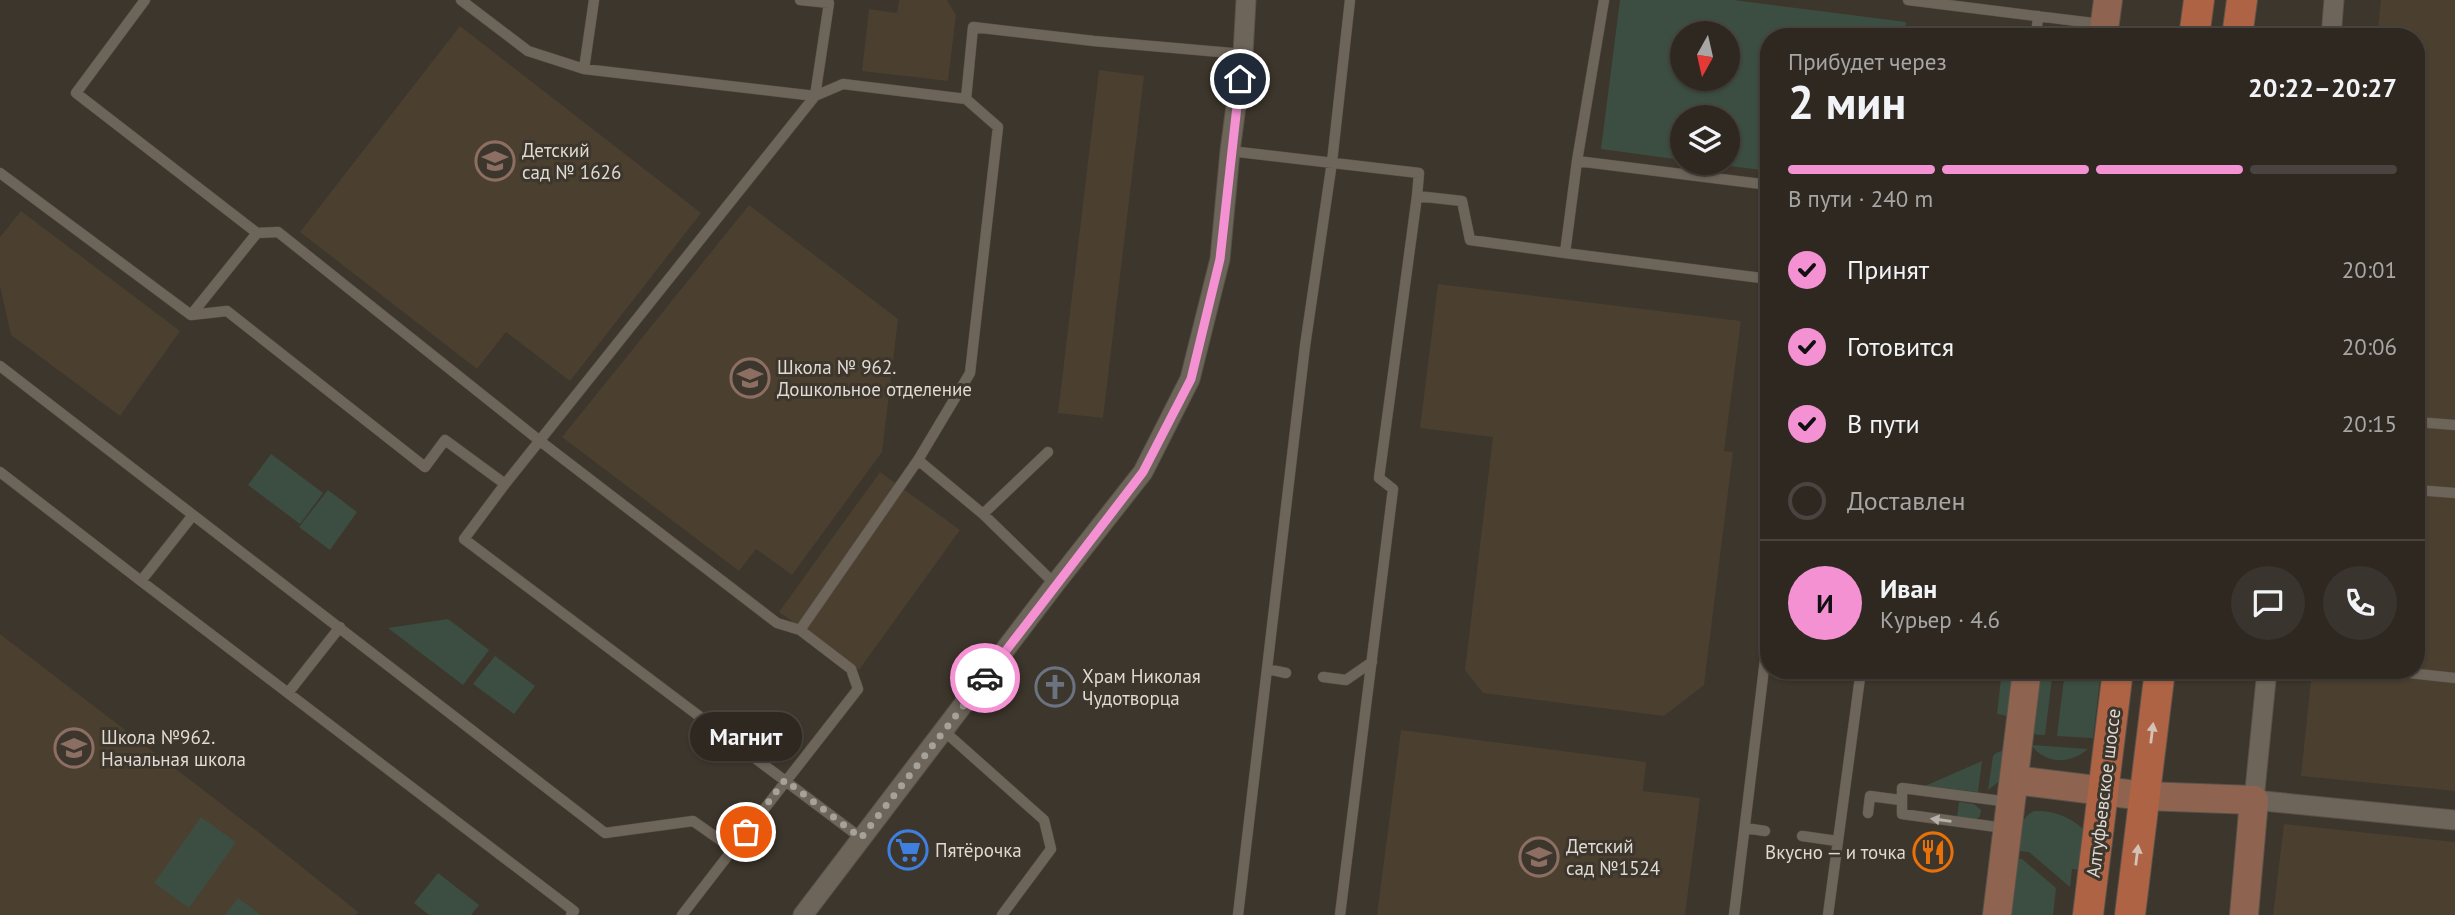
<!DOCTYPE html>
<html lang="ru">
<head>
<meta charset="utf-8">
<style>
  :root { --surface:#2e2821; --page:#3a342e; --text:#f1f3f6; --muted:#a7a6a5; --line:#49443f; --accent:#f491d3 }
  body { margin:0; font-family:"PT Sans",sans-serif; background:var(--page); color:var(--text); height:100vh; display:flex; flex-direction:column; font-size:26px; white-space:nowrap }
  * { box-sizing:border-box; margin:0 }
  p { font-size:23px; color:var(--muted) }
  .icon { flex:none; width:38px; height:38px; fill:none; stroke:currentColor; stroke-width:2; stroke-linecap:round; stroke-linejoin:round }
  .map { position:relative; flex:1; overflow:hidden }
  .details { position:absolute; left:1760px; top:28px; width:665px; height:651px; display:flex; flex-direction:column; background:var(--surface); border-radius:28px; box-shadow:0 2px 5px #0004,0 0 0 2px var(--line) }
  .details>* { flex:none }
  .needle { width:46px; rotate:188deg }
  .controls { position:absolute; left:1670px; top:21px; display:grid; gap:14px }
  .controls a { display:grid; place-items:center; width:70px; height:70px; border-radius:50%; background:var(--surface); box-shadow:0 2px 5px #0004,0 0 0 2px var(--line); font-size:35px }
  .pin { position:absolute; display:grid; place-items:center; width:60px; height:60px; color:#fff; margin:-30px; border:4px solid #fff; border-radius:50%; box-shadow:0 2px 7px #0007 }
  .courier { position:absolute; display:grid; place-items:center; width:70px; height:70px; margin:-35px; border:5px solid #f491d3; border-radius:50%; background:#fff; color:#222; box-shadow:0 2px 9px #0007 }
  .bubble { position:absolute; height:49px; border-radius:24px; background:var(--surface); box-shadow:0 2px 5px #0004,0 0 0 2px var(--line); font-size:23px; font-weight:700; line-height:49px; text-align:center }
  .head em { font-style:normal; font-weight:700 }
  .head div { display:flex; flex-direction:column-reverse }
  .head { display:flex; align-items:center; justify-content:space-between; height:119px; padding:0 28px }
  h1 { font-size:46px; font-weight:700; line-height:52px }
  .bar { display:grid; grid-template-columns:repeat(4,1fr); gap:10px 7px; align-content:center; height:84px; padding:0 28px }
  .bar i { height:9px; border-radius:5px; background:var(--line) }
  .bar .on { background:var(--accent) }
  .bar p { grid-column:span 4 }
  .line { display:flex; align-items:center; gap:18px; padding:0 28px; border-top:2px solid var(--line) }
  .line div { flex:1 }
  .round { display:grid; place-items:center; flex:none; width:74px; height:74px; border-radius:37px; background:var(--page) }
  ol { padding:0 28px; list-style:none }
  li { display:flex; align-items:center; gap:21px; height:77px }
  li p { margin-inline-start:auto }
  li .icon { padding:7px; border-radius:50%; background:var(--accent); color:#111; stroke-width:4 }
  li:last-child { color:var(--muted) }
  li i { width:38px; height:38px; border:4px solid var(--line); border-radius:50% }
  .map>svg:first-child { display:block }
  .built { fill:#4b3f2f }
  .green { fill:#3c4e41; fill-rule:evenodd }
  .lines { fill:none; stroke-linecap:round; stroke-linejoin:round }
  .lane-casing { stroke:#58524a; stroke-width:11 }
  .street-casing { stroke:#58524a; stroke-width:21 }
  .secondary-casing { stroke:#58524a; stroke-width:30 }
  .primary-casing { stroke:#58524a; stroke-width:32 }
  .lane { stroke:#6d655a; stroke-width:10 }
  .street { stroke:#6d655a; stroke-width:19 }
  .secondary { stroke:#8e6450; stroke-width:28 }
  .primary { stroke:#ae6345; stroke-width:30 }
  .oneway { fill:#d5c2b7 }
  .oneway2 { fill:#b7b1a9 }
  .done { stroke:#a6a199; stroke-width:7; stroke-dasharray:0 12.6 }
  .route { stroke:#f491d3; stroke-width:9 }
  .labels { text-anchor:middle; stroke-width:6; stroke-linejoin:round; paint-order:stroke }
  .poi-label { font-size:19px; fill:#dfdad4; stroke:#3d362c; text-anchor:start }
  .street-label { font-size:19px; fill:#dfdad4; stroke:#3d362c }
</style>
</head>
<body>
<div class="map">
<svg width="2455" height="915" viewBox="0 0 2455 915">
  <rect width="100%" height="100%" fill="#3d362c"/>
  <path class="built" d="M899,0H947L956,15L948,81L862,71L869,9L897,13Z
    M2381,0H2455V791L2301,776L2312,670H2417V37H2377Z
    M460,26L701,213L570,381L506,332L477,369L300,232Z
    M1099,70L1144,76L1103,418L1058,413Z
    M749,205L898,319L882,452L792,575L756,549L739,571L562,437Z
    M21,211L180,331L120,416L11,335L0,286V237Z
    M1438,284L1741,321L1724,451L1733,452L1704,685L1664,716L1483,693L1465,670L1493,437L1420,428Z
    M880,472L960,530L859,670L779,612Z
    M0,634L262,835L358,912L356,915H0Z
    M1401,730L1646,762L1643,791L1700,798L1685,915H1377Z
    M2284,824L2455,842V915H2273Z"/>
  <path class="green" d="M1620,0H1734L1906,22L1904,37H1769V171L1706,163H1727V117H1682V160L1601,149ZM1682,33H1727V79H1682Z
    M271,454L323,493L300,524L248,485Z
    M328,490L357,512L330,550L299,527Z
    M448,619L489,650L463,685L388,628Z
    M495,656L535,686L514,714L473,684Z
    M2002,670H2013L2008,716L1997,714Z
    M2033,670H2053L2045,735L2027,734Z
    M2065,670H2101L2093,738L2057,736Z
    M2031,745L2088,749C2070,764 2046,765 2031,745Z
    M2004,750L2001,780L1988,790L1993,756L1996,753Z
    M1982,761L1978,792L1925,786Z
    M1959,802L1974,804L1981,810L1980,816L1976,820L1957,818Z
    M2034,811C2052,810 2072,817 2084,830V870L2072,869L2070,887L2029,852L2017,851C2020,834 2018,819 2034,811Z
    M201,817L236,842L189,908L154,883Z
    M2017,858L2022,859L2056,888L2053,915H2009Z
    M438,873L479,905L471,915H429L414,903Z
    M238,898L261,915H225Z"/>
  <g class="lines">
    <g class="lane-casing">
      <path id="lane" d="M461,0L528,51L584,69L815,96L843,84L966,99L973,27L1094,41L1243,54
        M1604,0L1577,161L1769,185
        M1908,0L2101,24
        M2036,37L2038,16
        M584,69L594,0
        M966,99L998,127L970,373L918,460L983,514
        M1230,151L1419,173L1417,196L1462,201L1470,240L1565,253L1577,161
        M0,173L191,315L227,311L425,467L445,440L505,484L464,539L861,838
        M1565,253L1769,279
        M191,315L257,233
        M0,366L605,833L693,821L733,849L858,689L851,669L800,630L777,623L540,441L278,232L257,233L76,93L145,0
        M2417,422L2455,425
        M1048,452L983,514L1055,584
        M0,472L141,581L193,515
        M505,484L815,96L829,3L800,0
        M2417,490L2455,493
        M141,581L574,911L571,915
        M800,630L918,460
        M1267,669L1286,673
        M2382,670L2455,678
        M1323,677L1346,680L1372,662
        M288,693L340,627
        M944,731L1044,820L1051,849L1002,915
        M1868,813L1870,796L1900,800
        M1745,828L1765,831
        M2004,828L1902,814V788L2009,802
        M1802,836L1837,841
        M682,915L733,849
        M1238,915L1305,346L1332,162L1350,0
        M1340,915L1393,489L1379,478L1417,196
        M1734,915L1769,627
        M1828,915L1861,670"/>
    </g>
    <g class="street-casing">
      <path id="street" d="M2331,37L2334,0
        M2267,670L2254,800L2455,820
        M803,915L1055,584L1143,472L1190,379L1220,259L1230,151L1243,54L1246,0"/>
    </g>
    <g class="secondary-casing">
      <path id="secondary" d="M2103,37L2108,0
        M2014,780L2144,796L2254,800L2244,915
        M1997,915L2027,670"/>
    </g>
    <g class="primary-casing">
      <path id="primary" d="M2194,37L2199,0
        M2237,37L2242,0
        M2088,915L2118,670
        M2130,915L2160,670"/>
    </g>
    <use href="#lane" class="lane"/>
    <use href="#street" class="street"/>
    <use href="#secondary" class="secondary"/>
    <use href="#primary" class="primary"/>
  </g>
  <defs><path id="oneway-solid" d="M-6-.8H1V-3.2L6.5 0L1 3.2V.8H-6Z" transform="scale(1.75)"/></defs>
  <g class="oneway">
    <use href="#oneway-solid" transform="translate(2152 733) rotate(-83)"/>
    <use href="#oneway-solid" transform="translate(2137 855) rotate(-83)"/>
  </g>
  <use class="oneway2" href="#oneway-solid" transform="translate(1941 820) rotate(-172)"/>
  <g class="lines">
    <path class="done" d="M746,832L785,780L861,838L985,678"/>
    <path class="route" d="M985,678L1143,472L1191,379L1220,259L1240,79"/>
  </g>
  <defs>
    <g id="school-ring" transform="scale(2.0125)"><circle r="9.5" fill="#3d362c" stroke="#8d6e63" stroke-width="1.5"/><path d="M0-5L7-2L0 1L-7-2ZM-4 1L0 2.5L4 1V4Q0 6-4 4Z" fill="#8d6e63"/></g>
    <g id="church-ring" transform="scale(2.0125)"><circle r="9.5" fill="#3d362c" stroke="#6b7280" stroke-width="1.5"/><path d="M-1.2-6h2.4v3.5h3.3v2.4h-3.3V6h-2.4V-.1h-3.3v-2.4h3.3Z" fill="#6b7280"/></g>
    <g id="supermarket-ring" transform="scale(2.0125)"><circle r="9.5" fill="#3d362c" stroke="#3f7fe0" stroke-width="1.5"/><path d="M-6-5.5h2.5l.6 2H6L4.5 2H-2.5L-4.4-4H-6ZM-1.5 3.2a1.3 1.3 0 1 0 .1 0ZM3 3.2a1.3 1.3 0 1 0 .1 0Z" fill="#3f7fe0"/></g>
    <g id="restaurant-ring" transform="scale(2.0125)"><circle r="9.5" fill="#3d362c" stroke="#e8710a" stroke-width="1.5"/><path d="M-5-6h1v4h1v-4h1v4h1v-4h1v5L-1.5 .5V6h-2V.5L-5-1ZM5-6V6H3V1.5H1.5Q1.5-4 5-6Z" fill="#e8710a"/></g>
  </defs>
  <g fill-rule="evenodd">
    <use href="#school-ring" x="495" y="161"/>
    <use href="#school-ring" x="750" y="378"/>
    <use href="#church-ring" x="1055" y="687"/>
    <use href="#school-ring" x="74" y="748"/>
    <use href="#supermarket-ring" x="908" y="850"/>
    <use href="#restaurant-ring" x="1933" y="852"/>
    <use href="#school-ring" x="1539" y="857"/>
  </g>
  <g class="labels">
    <g class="poi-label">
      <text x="522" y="157">Детский<tspan x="522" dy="22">сад № 1626</tspan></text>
      <text x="777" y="374">Школа № 962.<tspan x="777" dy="22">Дошкольное отделение</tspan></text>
      <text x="1082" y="683">Храм Николая<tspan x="1082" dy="22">Чудотворца</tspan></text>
      <text x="101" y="744">Школа №962.<tspan x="101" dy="22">Начальная школа</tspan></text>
      <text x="1566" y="853">Детский<tspan x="1566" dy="22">сад №1524</tspan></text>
      <text x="935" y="857">Пятёрочка</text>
      <text x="1906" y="859" text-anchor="end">Вкусно — и точка</text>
    </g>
    <g class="street-label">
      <text transform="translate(2103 793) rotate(-83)" y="7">Алтуфьевское шоссе</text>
    </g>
  </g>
</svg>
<div class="controls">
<a><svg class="needle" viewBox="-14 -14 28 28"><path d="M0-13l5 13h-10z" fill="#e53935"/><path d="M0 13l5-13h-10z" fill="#a7a6a5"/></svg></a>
<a><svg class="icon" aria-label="layers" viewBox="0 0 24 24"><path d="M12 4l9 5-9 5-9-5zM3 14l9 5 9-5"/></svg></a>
</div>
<div class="pin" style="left:746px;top:832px;background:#ea580c"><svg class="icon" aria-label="bag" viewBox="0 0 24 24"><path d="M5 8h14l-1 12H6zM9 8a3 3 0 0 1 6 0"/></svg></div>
<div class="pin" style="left:1240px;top:79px;background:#1f2937"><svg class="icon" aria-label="home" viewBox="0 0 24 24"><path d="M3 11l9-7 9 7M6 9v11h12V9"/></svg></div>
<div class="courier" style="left:985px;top:678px"><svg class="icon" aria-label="car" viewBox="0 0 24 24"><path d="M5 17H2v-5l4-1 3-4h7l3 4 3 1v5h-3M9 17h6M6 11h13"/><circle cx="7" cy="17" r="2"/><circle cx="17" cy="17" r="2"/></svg></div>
<div class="bubble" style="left:690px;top:712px;width:112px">Магнит</div>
<section class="details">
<div class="head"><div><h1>2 мин</h1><p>Прибудет через</p></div><em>20:22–20:27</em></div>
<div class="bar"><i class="on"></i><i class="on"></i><i class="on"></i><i></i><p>В пути · 240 m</p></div>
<ol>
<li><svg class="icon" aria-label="check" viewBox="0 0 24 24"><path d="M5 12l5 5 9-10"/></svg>Принят<p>20:01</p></li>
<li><svg class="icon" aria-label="check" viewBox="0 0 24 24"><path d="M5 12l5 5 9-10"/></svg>Готовится<p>20:06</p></li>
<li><svg class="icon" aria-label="check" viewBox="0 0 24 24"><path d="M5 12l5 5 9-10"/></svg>В пути<p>20:15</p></li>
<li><i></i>Доставлен</li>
</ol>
<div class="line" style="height:126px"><b class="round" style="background:var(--accent);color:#111">И</b><div><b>Иван</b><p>Курьер · 4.6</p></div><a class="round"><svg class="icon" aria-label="chat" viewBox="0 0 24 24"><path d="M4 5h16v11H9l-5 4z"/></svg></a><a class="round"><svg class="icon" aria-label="phone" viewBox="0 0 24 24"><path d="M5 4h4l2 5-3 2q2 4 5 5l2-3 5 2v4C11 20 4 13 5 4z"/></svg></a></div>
</section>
</div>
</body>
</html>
